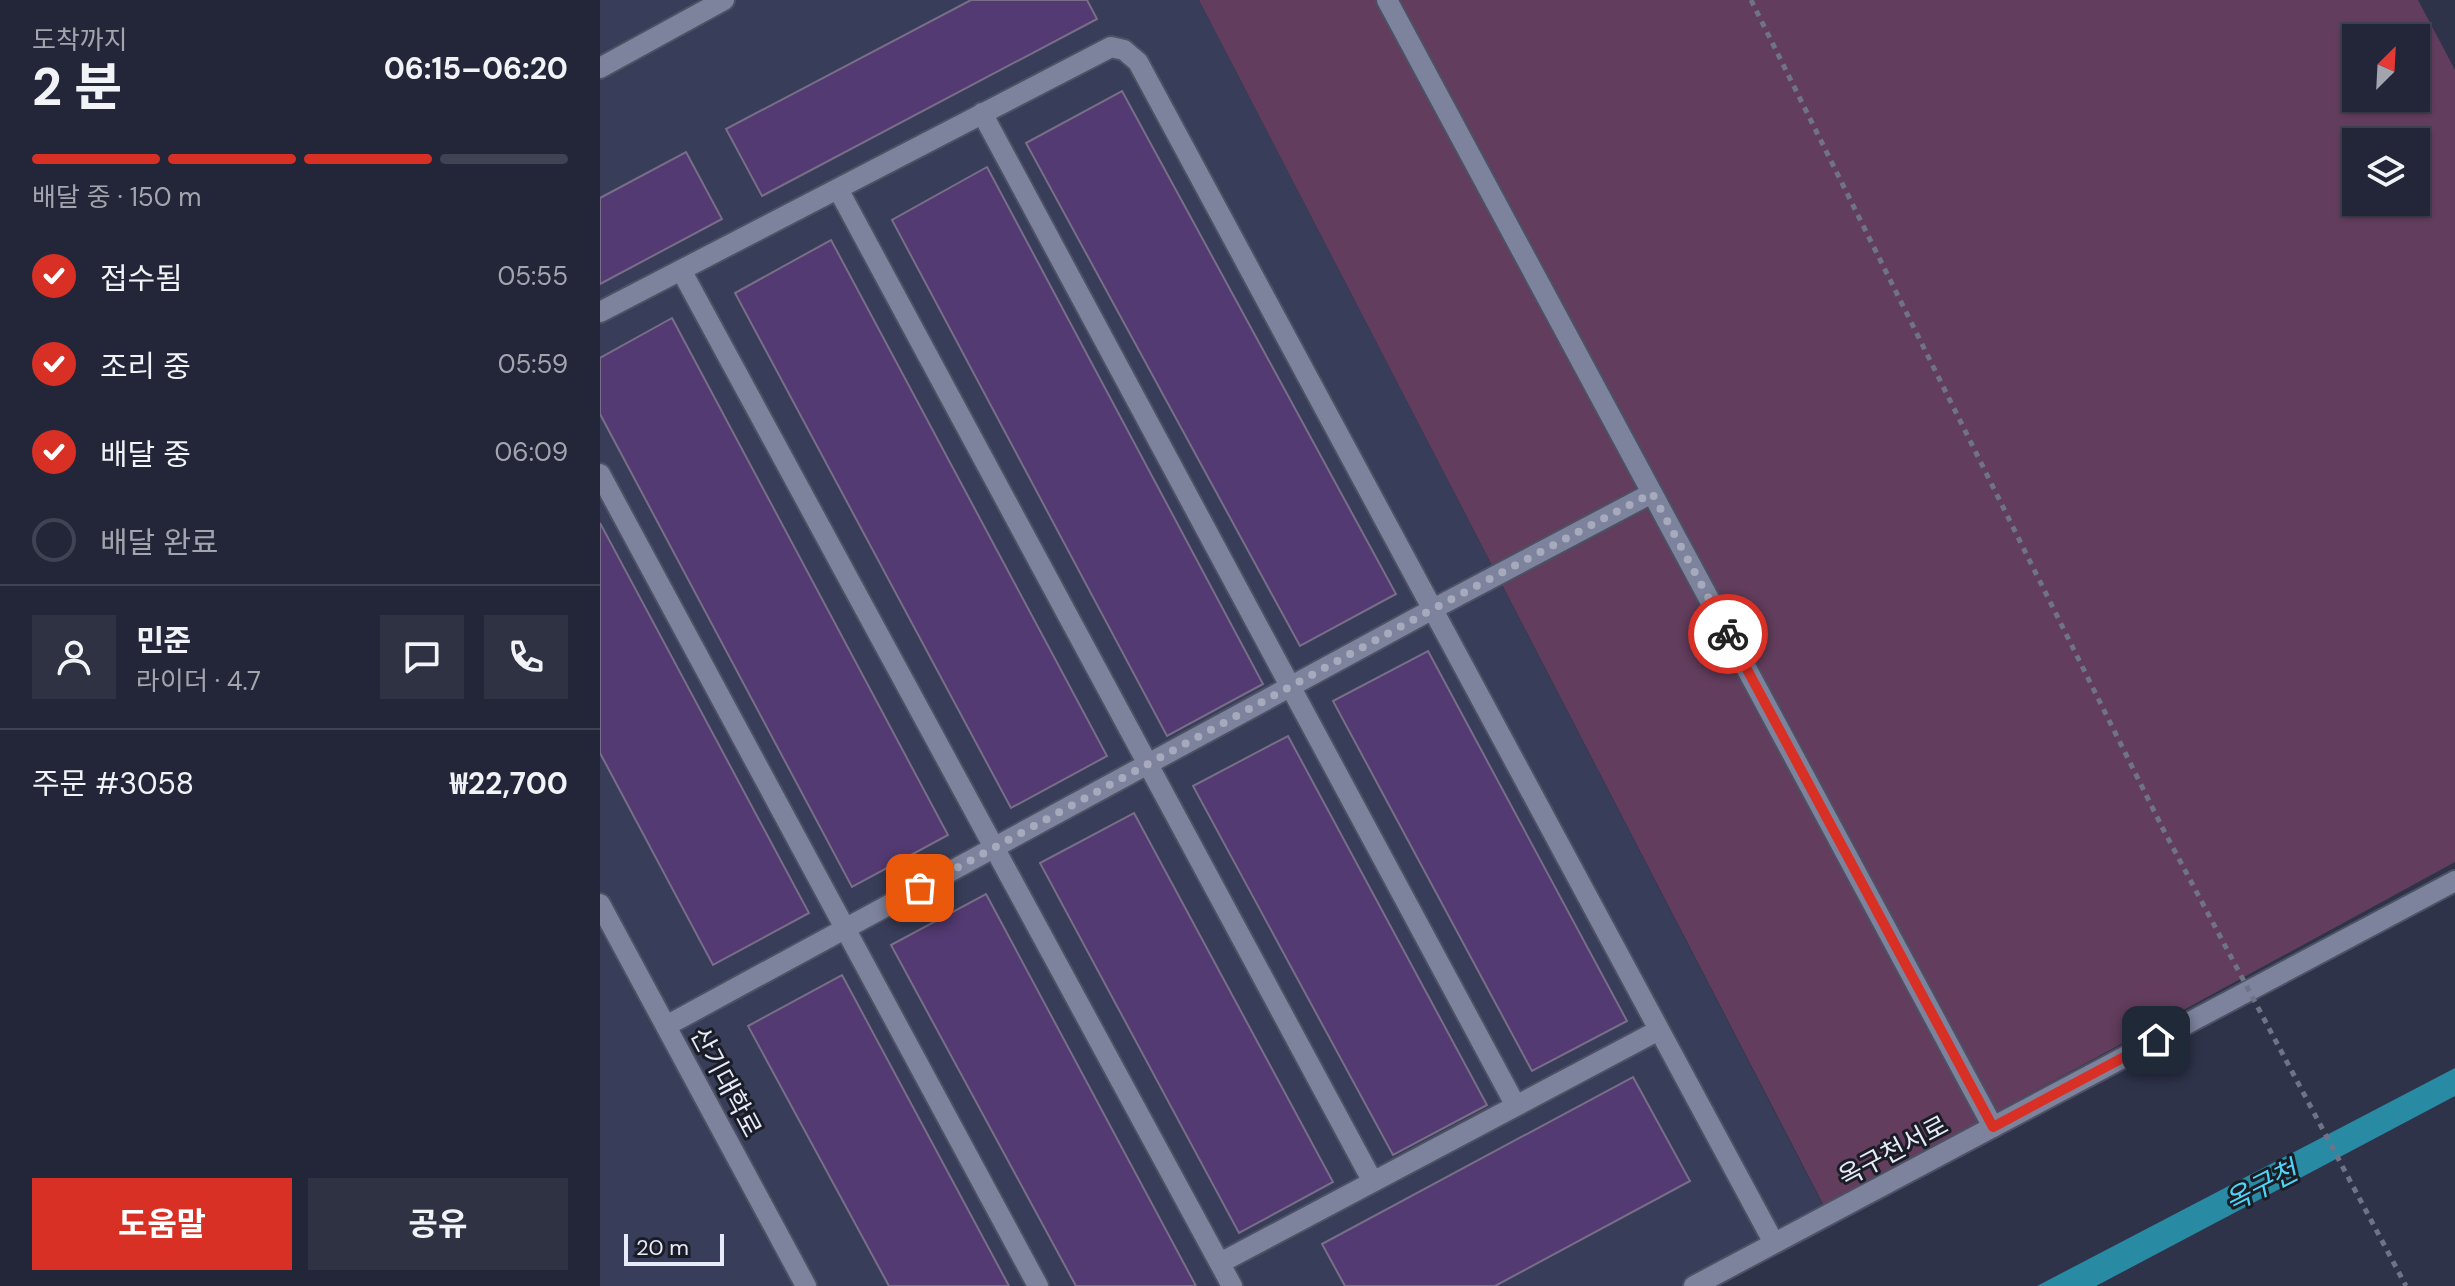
<!DOCTYPE html>
<html lang="ko">
<head>
<meta charset="utf-8">
<style>
  :root { --surface:#232638; --page:#2f3243; --text:#f1f3f6; --muted:#a3a5ae; --line:#404353; --accent:#d93025 }
  body { margin:0; font-family:"DM Sans","Noto Sans KR",sans-serif; background:var(--page); color:var(--text); height:100vh; display:flex; flex-direction:column; font-size:30px; white-space:nowrap }
  * { box-sizing:border-box; margin:0 }
  p { font-size:26px; color:var(--muted) }
  .icon { flex:none; width:44px; height:44px; fill:none; stroke:currentColor; stroke-width:2; stroke-linecap:round; stroke-linejoin:round }
  .map { position:relative; flex:1; overflow:hidden }
  .side { display:flex; flex-direction:column; background:var(--surface); width:600px }
  .side>* { flex:none }
  .needle { width:52px; rotate:24deg }
  .buttons { position:absolute; left:1742px; top:24px; display:grid; gap:16px }
  .buttons a { display:grid; place-items:center; width:88px; height:88px; border-radius:0px; background:var(--surface); box-shadow:0 2px 6px #0004,0 0 0 2px var(--line); font-size:40px }
  .scale { position:absolute; left:24px; bottom:20px; width:100px; box-sizing:border-box; padding-left:8px; border:4px solid #e6eaf9; border-top:0; font-size:22px; line-height:28px; white-space:nowrap; color:#e6eaf9; -webkit-text-stroke:6px #1a1c26; paint-order:stroke }
  .pin { position:absolute; display:grid; place-items:center; width:68px; height:68px; color:#fff; margin:-34px; border-radius:16px; box-shadow:0 4px 12px #0006 }
  .courier { position:absolute; display:grid; place-items:center; width:80px; height:80px; margin:-40px; border:6px solid #d93025; border-radius:50%; background:#fff; color:#222; box-shadow:0 2px 10px #0007 }
  .headline em { font-style:normal; font-weight:700 }
  .headline div { display:flex; flex-direction:column-reverse }
  .headline { display:flex; align-items:center; justify-content:space-between; height:136px; padding:0 32px }
  h1 { font-size:52px; font-weight:700; line-height:60px }
  .bar { display:grid; grid-template-columns:repeat(4,1fr); gap:12px 8px; align-content:center; height:96px; padding:0 32px }
  .bar i { height:10px; border-radius:6px; background:var(--line) }
  .bar .selected { background:var(--accent) }
  .bar p { grid-column:span 4 }
  .line { display:flex; align-items:center; gap:20px; padding:0 32px; border-top:2px solid var(--line) }
  .line div { flex:1 }
  .round { display:grid; place-items:center; flex:none; width:84px; height:84px; border-radius:0px; background:var(--page) }
  ol { padding:0 32px; list-style:none }
  li { display:flex; align-items:center; gap:24px; height:88px }
  li p { margin-inline-start:auto }
  li .icon { padding:8px; border-radius:50%; background:var(--accent); color:#fff; stroke-width:4 }
  li:last-child { color:var(--muted) }
  li i { width:44px; height:44px; border:4px solid var(--line); border-radius:50% }
  .primary-button { display:flex; gap:16px; margin-top:auto; padding:16px 32px }
  .primary-button a { flex:1; height:92px; border-radius:0px; background:var(--accent); color:#fff; font-size:32px; font-weight:700; line-height:92px; text-align:center }
  .primary-button a+a { background:var(--page); color:var(--text) }
  main { display:flex; flex:1; min-height:0 }
  .map>svg:first-child { display:block }
  .built { fill:#383d59 }
  .green { fill:#623d5d; fill-rule:evenodd }
  .water { fill:#298aa3 }
  .building { fill:#533a72; stroke:#786e87; stroke-width:2 }
  .lines { fill:none; stroke-linecap:round; stroke-linejoin:round }
  .minor-casing { stroke:#4d5164; stroke-width:24 }
  .tertiary-casing { stroke:#4d5164; stroke-width:24 }
  .path { stroke:#6f7387; stroke-width:5; stroke-dasharray:6 6; stroke-linecap:butt }
  .minor { stroke:#7d839d; stroke-width:20 }
  .tertiary { stroke:#7d839d; stroke-width:20 }
  .path-bridge { stroke:#6f7387; stroke-width:5; stroke-dasharray:6 6; stroke-linecap:butt }
  .done { stroke:#a6aabc; stroke-width:8; stroke-dasharray:0 14.4 }
  .route { stroke:#d93025; stroke-width:10 }
  .labels { text-anchor:middle; stroke-width:6; stroke-linejoin:round; paint-order:stroke }
  .street-label { font-size:26px; fill:#e6eaf9; stroke:#1a1c26 }
  .water-label { font-size:28px; font-style:italic; fill:#4ed4f7; stroke:#1a1c26 }
</style>
</head>
<body>
<main>
<section class="side">
<div class="headline"><div><h1>2 분</h1><p>도착까지</p></div><em>06:15–06:20</em></div>
<div class="bar"><i class="selected"></i><i class="selected"></i><i class="selected"></i><i></i><p>배달 중 · 150 m</p></div>
<ol>
<li><svg class="icon" aria-label="check" viewBox="0 0 24 24"><path d="M5 12l5 5 9-10"/></svg>접수됨<p>05:55</p></li>
<li><svg class="icon" aria-label="check" viewBox="0 0 24 24"><path d="M5 12l5 5 9-10"/></svg>조리 중<p>05:59</p></li>
<li><svg class="icon" aria-label="check" viewBox="0 0 24 24"><path d="M5 12l5 5 9-10"/></svg>배달 중<p>06:09</p></li>
<li><i></i>배달 완료</li>
</ol>
<div class="line" style="height:144px"><a class="round"><svg class="icon" aria-label="person" viewBox="0 0 24 24"><circle cx="12" cy="8" r="4"/><path d="M4 21q1-7 8-7t8 7"/></svg></a><div><b>민준</b><p>라이더 · 4.7</p></div><a class="round"><svg class="icon" aria-label="chat" viewBox="0 0 24 24"><path d="M4 5h16v11H9l-5 4z"/></svg></a><a class="round"><svg class="icon" aria-label="phone" viewBox="0 0 24 24"><path d="M5 4h4l2 5-3 2q2 4 5 5l2-3 5 2v4C11 20 4 13 5 4z"/></svg></a></div>
<div class="line" style="height:104px"><div>주문 #3058</div><b>₩22,700</b></div>
<div class="primary-button"><a>도움말</a><a>공유</a></div>
</section>
<div class="map">
<svg width="1855" height="1286" viewBox="0 0 1855 1286">
  <rect width="100%" height="100%" fill="#2f334a"/>
  <path class="built" d="M0,0H599L1228,1215L1094,1286H0Z"/>
  <path class="green" d="M599,0H1818L1855,70V862L1224,1206ZM1756,38H1816V98H1756ZM1756,142H1816V202H1756Z"/>
  <path class="water" d="M1855,1068V1096L1496,1286H1437Z"/>
  <path class="building" d="M371,0H487L497,19L162,196L126,129Z
    M522,91L796,594L700,646L426,143Z
    M86,152L122,219L0,284V198Z
    M387,167L663,684L567,736L292,220Z
    M231,240L507,756L411,808L135,293Z
    M72,318L348,835L252,887L0,414V358Z
    M0,523L209,913L113,965L0,753Z
    M828,651L1027,1021L932,1071L733,701Z
    M688,736L887,1105L793,1155L593,786Z
    M534,813L733,1182L639,1233L440,863Z
    M386,894L596,1286H476L291,945Z
    M242,975L409,1286H289L148,1026Z
    M1033,1077L1090,1181L895,1286H745L722,1244Z"/>
  <g class="lines">
    <g class="minor-casing">
      <path id="minor" d="M787,0L1393,1127
        M0,68L124,0
        M382,113L916,1106
        M238,189L773,1182
        M81,270L632,1286
        M0,312L511,47L524,50L538,62L1174,1243
        M0,474L438,1286
        M66,1026L833,609L1052,493
        M620,1263L1059,1030"/>
    </g>
    <g class="tertiary-casing">
      <path id="tertiary" d="M0,904L206,1286
        M1094,1286L1855,881"/>
    </g>
    <path class="path" d="M1151,0L1562,827"/>
    <use href="#minor" class="minor"/>
    <use href="#tertiary" class="tertiary"/>
    <path class="path-bridge" d="M1562,827L1806,1286"/>
  </g>
  <g class="lines">
    <path class="done" d="M320,888L833,609L1052,493L1128,634"/>
    <path class="route" d="M1128,634L1393,1127L1556,1040"/>
  </g>
  <g class="labels">
    <g class="street-label">
      <text transform="translate(126 1082) rotate(62)" y="9">산기대학로</text>
      <text transform="translate(1293 1151) rotate(-28)" y="9">옥구천서로</text>
    </g>
    <g class="water-label">
      <text transform="translate(1661 1186) rotate(-27)" y="10">옥구천</text>
    </g>
  </g>
</svg>
<div class="buttons">
<a><svg class="needle" viewBox="-14 -14 28 28"><path d="M0-13l5 13h-10z" fill="#e53935"/><path d="M0 13l5-13h-10z" fill="#a3a5ae"/></svg></a>
<a><svg class="icon" aria-label="layers" viewBox="0 0 24 24"><path d="M12 4l9 5-9 5-9-5zM3 14l9 5 9-5"/></svg></a>
</div>
<div class="scale">20 m</div>
<div class="pin" style="left:320px;top:888px;background:#ea580c"><svg class="icon" aria-label="bag" viewBox="0 0 24 24"><path d="M5 8h14l-1 12H6zM9 8a3 3 0 0 1 6 0"/></svg></div>
<div class="pin" style="left:1556px;top:1040px;background:#1f2937"><svg class="icon" aria-label="home" viewBox="0 0 24 24"><path d="M3 11l9-7 9 7M6 9v11h12V9"/></svg></div>
<div class="courier" style="left:1128px;top:634px"><svg class="icon" aria-label="bike" viewBox="0 0 24 24"><circle cx="6" cy="16" r="4"/><circle cx="18" cy="16" r="4"/><path d="M6 16l4-8h5l3 8M10 8l3 8H6M13 5h3"/></svg></div>
</div>
</main>
</body>
</html>
